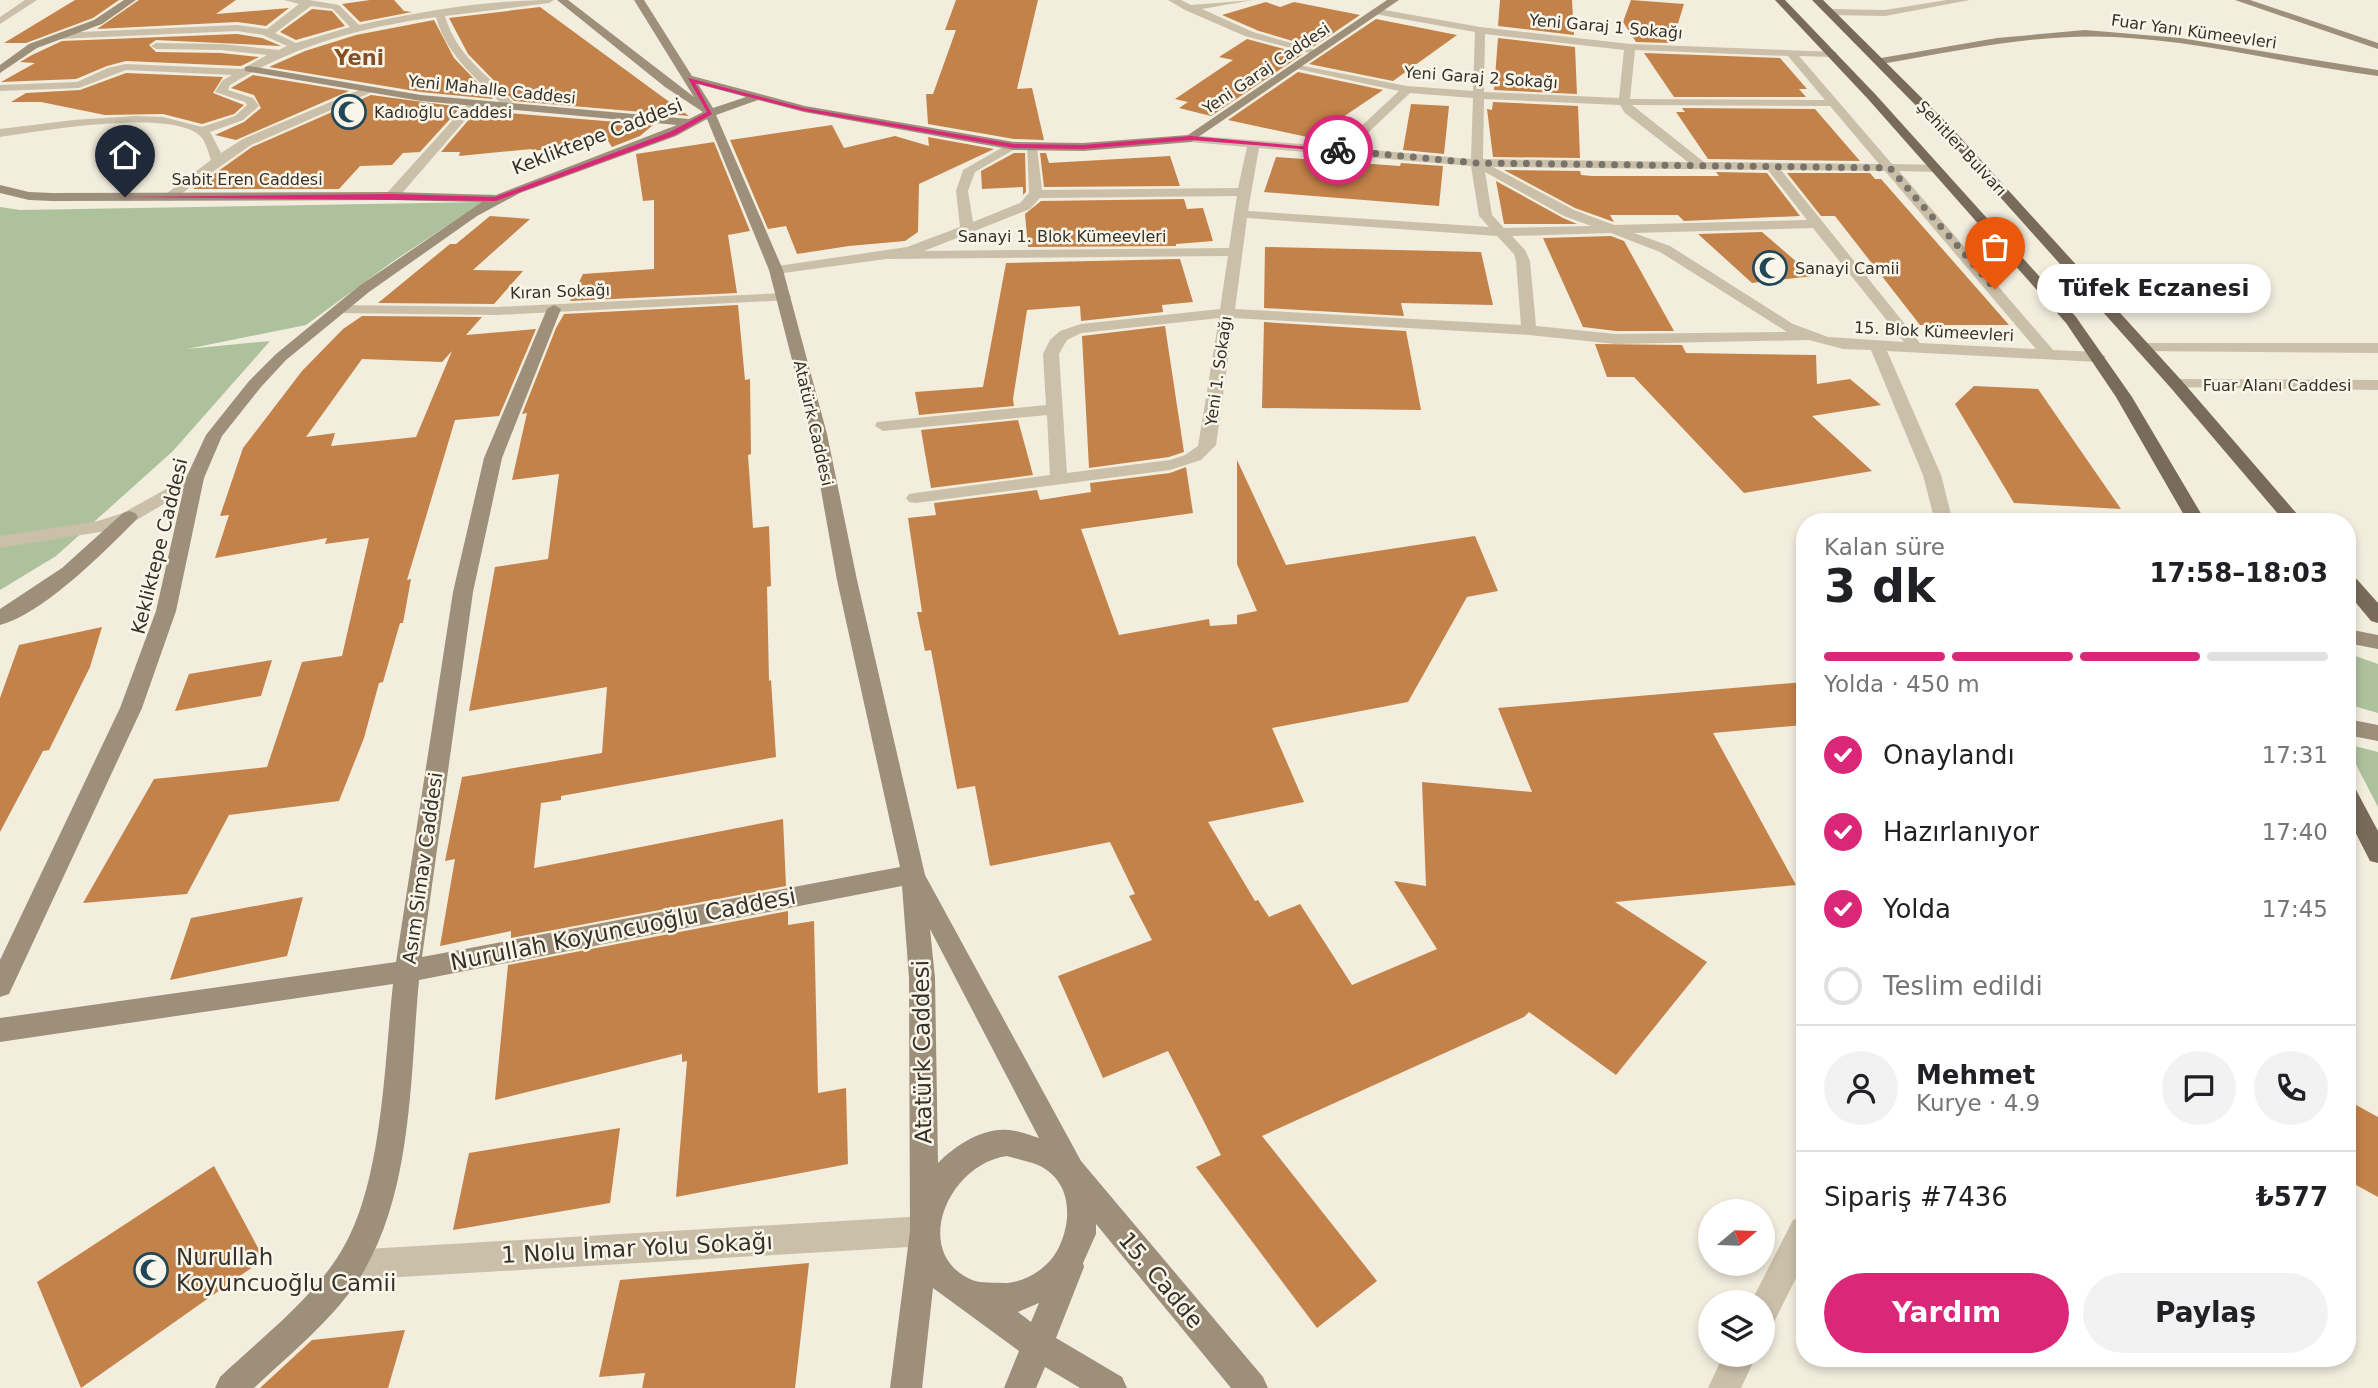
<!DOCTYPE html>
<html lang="tr">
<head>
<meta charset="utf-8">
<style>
  :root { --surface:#fff; --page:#f2f2f2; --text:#202124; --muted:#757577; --line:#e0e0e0; --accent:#db2777 }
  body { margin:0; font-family:"DejaVu Sans",sans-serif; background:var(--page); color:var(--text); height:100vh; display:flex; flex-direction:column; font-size:26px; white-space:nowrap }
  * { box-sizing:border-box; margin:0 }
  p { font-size:23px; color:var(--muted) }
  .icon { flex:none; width:38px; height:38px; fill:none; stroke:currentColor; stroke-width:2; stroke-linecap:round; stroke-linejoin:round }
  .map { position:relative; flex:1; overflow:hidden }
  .sheet { position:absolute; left:1796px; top:513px; width:560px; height:854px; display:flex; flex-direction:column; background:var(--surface); border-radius:28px; box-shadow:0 4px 10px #0003 }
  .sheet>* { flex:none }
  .needle { width:46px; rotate:71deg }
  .controls { position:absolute; left:1698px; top:1199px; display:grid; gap:14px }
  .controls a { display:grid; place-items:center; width:77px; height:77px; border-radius:50%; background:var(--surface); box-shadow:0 4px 10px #0003; font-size:35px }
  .pin { position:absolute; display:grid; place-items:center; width:60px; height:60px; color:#fff; margin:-72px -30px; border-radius:50% 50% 50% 0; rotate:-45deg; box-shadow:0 0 7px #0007 }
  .pin .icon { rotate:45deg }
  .courier { position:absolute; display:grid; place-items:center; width:70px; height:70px; margin:-35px; border:5px solid #db2777; border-radius:50%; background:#fff; color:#222; box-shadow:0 2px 9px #0007 }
  .bubble { position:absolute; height:49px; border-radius:24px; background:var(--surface); box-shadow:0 4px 10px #0003; font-size:23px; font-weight:700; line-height:49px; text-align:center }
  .head em { font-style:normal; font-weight:700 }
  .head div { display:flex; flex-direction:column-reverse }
  .head { display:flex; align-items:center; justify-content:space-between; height:119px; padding:0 28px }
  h1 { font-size:46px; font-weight:700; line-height:52px }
  .bar { display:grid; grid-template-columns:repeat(4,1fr); gap:10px 7px; align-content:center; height:84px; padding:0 28px }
  .bar i { height:9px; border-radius:5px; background:var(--line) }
  .bar .selected { background:var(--accent) }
  .bar p { grid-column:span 4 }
  .line { display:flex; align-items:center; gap:18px; padding:0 28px; border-top:2px solid var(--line) }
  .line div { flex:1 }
  .round { display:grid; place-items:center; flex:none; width:74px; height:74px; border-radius:37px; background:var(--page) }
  ol { padding:0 28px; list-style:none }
  li { display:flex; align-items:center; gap:21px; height:77px }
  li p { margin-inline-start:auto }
  li .icon { padding:7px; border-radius:50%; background:var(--accent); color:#fff; stroke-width:4 }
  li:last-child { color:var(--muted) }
  li i { width:38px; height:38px; border:4px solid var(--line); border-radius:50% }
  .action { display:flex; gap:14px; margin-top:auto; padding:14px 28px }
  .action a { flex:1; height:80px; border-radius:42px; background:var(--accent); color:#fff; font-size:28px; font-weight:700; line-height:80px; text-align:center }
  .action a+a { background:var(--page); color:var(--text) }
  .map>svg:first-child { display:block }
  .green { fill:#adc19d }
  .building { fill:#c38249; fill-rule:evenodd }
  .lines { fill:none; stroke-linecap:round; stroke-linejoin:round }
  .street { fill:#cabfa9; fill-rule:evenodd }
  .secondary { fill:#9d8f7a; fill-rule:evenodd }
  .primary { fill:#796b5a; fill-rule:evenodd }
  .route { fill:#db2777 }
  .done { stroke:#787268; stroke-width:7; stroke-dasharray:0 12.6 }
  .labels { text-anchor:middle; stroke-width:5; stroke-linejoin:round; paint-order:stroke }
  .far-street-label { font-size:16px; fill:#373029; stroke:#f9f6e9 }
  .far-poi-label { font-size:16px; fill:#373029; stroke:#f9f6e9; text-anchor:start }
  .street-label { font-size:19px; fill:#373029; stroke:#f9f6e9 }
  .far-district-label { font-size:21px; font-weight:bold; fill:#845023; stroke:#f9f6e9 }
  .near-street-label { font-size:23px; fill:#373029; stroke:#f9f6e9 }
  .near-poi-label { font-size:23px; fill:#373029; stroke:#f9f6e9; text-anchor:start }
</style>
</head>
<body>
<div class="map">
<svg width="2378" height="1388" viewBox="0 0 2378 1388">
  <rect width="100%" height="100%" fill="#f2eddd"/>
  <path class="green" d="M483,202L392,262L306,325L187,349L270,341L173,451L56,556L0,590V207L20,210Z
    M2347,653L2378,664V713L2347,704Z
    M2347,744L2378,752V807L2347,747Z"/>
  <path class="building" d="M75,0H119L93,18L26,43H4Z
    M139,0H236L216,14L289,8L266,26L237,22L97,29Z
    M370,0H394L404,11L412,12L360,22L342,4Z
    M956,0H1038L1017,89L1032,88L1044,140L1014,139L928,124L926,94H933L956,30H945Z
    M1500,0H1572L1574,35L1498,26Z
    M1631,0L1684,4L1672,43L1636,42L1623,22Z
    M1266,2L1280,7L1294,2L1360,15L1313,47L1259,31L1222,15Z
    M540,7L653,90L689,116L514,101L468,54L449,18Z
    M312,9L332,11L345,26L296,40L280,32Z
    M1376,19L1457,35L1393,81L1309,64Z
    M434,20L454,58L493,99L421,92L269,67L305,51L356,35Z
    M237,34L262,38L281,46L156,40L149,45L156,52L221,53L259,57L241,66L126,61L107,66L76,79L1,82L35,63L20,62L32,55L62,41Z
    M1498,38L1575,47L1577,94L1494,90Z
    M1247,39L1303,54L1211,116L1179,108L1188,102L1175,99L1233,60L1219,57Z
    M1644,53L1780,58L1807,89H1799L1806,97H1674Z
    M1298,72L1383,90L1312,138L1228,120Z
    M126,73L223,77L213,93L244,105L234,114L202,124L163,114L105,115L41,102H11L26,93L80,90Z
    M253,75L349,91L236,140L215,135L244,122L261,108L254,95L231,88Z
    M371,95L461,107L420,152L403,153L392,165L360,166L339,189H193L252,147Z
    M1493,102L1578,106L1580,158L1493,157L1487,109L1492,110Z
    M1411,104L1449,106L1444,154L1403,150Z
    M1682,108L1815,109L1860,161L1708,159L1676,112H1685Z
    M478,109L507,113L653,125L640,136L612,147L608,141L532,151V149L459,156L460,152H441Z
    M832,125L844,148L895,136L929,146L928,137L994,149L919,184L918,232L905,241L849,246L797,254L786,226L768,229L730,140Z
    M714,142L750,231L728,235L737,293L570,301L583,274L654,269V200L643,201L636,154Z
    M1014,153H1025L1026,192L1023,195V187L982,189L981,171Z
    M1040,153H1046L1049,163L1170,156L1180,186L1044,187Z
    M1276,157L1400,166L1401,163L1443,166L1439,206L1264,192Z
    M1504,170L1580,171L1581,175L1592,176H1719L1716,172L1767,173L1800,216L1684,221L1678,215H1610L1614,222L1575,208Z
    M1787,173H1870L1875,179H1881L2009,325H1920L1835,216H1821Z
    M1496,181L1563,218L1577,224H1504Z
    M1184,199L1187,209L1203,208L1213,241L1176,244V246L1028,247L1025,214L1041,201Z
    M490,216L530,219L473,270L523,271L494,304L378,303L450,244H456Z
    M1762,232L1813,276L1752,283L1698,234Z
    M1611,236L1624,241L1674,331H1616L1583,327L1543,238Z
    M1265,247L1481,252L1493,305L1401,303L1404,316L1264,308Z
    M1180,259L1193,302L1162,305L1163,312L1081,321L1080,306L1027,310L1013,399L1014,406L919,415L915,392L983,387L1006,263Z
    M738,305L745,380L750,379L751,454L748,455L753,528L769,526L771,586L767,587L769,681L771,680L776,757L561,796V800L541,803L534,868L783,819L786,886L511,938V931L440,946L455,859L445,861L462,777L602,753L607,687L469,711L495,567L548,559L559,474L512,480L527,413L522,414L556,328L564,314Z
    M362,316L482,317L466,335L536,329L499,416L455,420L407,580L411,579L403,623H400L383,682L379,683L364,738L339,801L229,815L187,894L83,903L154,779L267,767L302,662L342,656L369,538L325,544L327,538L215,558L229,515L220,516L243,448L302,371L343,329ZM452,351L416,437L331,446L335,433L306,437L362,359L442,362Z
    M1264,322L1406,331L1421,410L1262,408Z
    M1165,326L1184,452L1169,457L1089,468L1082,336Z
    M1595,344L1682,345L1686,353L1816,355L1817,384L1850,379L1881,405L1812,416L1872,471L1744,493L1634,377H1607Z
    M1974,386L2038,389L2121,509L2014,503L1955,404Z
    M1018,420L1033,475L931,488L921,430Z
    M1237,460L1286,565L1475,536L1498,591L1467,597L1408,702L1272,728L1304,802L1208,822L1255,901L1258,900L1269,917L1300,904L1352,985L1437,949L1394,881L1426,886L1422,782L1532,792L1498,708L1804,682V725L1713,733L1796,885L1615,902L1707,962L1616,1075L1529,1012L1524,1017L1262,1136L1377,1281L1317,1328L1196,1167L1221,1155L1168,1051L1103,1078L1058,976L1152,940L1129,896L1135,894L1110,842L990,866L975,786L957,789L931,650L925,651L917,612H922L908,518L936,515L934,503L1037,490L1040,500L1091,492L1090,483L1170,473L1186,467L1193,513L1081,529L1119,635L1209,619L1210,626L1237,624V615L1257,611L1237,564Z
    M102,627L90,667L49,750L43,751L0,832V698L19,645Z
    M272,660L261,696L175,711L189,674Z
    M303,897L287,956L170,980L191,918Z
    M788,911V925L814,921L818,1093L846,1088L848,1164L676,1197L687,1061L682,1062V1054L495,1100L508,965Z
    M2347,1100L2378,1117V1197L2347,1180Z
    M620,1128L610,1203L453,1230L469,1153Z
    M214,1166L264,1259L81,1388L37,1282Z
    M809,1263L795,1388H642L645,1373L599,1377L620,1280Z
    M405,1330L388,1388H260L312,1340Z"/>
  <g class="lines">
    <path class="street" d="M25,0H37L0,24V17Z
      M284,0H309L339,5L359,25C422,11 489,0 554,0L549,3L445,16C458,60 490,74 517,108L515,110H507C480,80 447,58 436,17C362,27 295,45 230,85L228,90L253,98L259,106L243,120L210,132L221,153L243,139L364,88H372V92L251,145L171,201L165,197L166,194L211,160C208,152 206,141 199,135C168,109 41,131 0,137V129L74,120L135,116L163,117L202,127L235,116L247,105L245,102L215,92L222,81L232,75L126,70L79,88L0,91V85L77,82L108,68L126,64L242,69L267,55L221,50L156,49L151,46L156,43L221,44L279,50L287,46L263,35L237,31L59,39L54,36L59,33L237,25L267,29L299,4ZM311,6L333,9L350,27L296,43L275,33Z
      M1168,0H1181L1191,5L1253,0L1202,9L1253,32L1322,52L1317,55L1245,36L1185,10Z
      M1947,0H1970L1885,16L1830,15L1825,12L1830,9L1885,10Z
      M1379,9L1480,27L1630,44L1836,52L1837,54L1832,57L1799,56L1892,164L1940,165V171L1936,172L1899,171L2053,350L2098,352L2106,357L2098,362L1887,351L1941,475L1953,522H1935L1923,475L1871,350L1843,349L1809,340L1616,344L1529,335L1234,318L1216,445L1201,460L1170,470L915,503L909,502L906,498L909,494L915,493L1050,475L1047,415L883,431L875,426L877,422L1046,405L1043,354L1050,340L1060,331L1081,324L1220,309L1228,256L886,259L776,274L771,273V267L907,247L960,227L956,191L963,170L1010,143L1020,146L975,172L968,191L973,222L1020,203L1029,193L1027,144L1037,147L1042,190L1238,188L1247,147L1191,142L1185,138L1187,135L1339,147L1399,91L1293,68V64L1407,86L1473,91L1475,32L1375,14L1374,12ZM1485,34L1624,50L1619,98L1484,92ZM1635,50L1788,56L1825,100L1630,99ZM1410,93L1473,98L1471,159L1352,148ZM1484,99L1620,105L1625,113L1688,162L1483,159ZM1632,105L1830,106L1879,164L1704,162ZM1259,148L1471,166L1479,216L1489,227L1248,211ZM1493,167L1768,170L1807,220L1614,225L1574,210ZM1781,170L1885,171L2036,349L1920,343ZM1485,172L1564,216L1591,226L1504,228L1492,215ZM1237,196L1229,248L924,251L1030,209L1040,198ZM1247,218L1497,236L1514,254L1516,261L1521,325L1235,309ZM1813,228L1904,342L1828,337L1793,324L1670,246L1634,233ZM1611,233L1660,252L1787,332L1616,334L1536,326L1530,261L1525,250L1512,236ZM1219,318L1198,446L1185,455L1170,460L1067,473L1059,354L1067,340L1081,333Z
      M469,102L479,104L397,199H387V193Z
      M784,293L789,294L791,297L789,300L497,315L338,313L331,309L338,305L497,307Z
      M2143,343H2378V353L2138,351L2135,348L2138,345Z
      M2176,379L2378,380V390L2170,387L2168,384L2170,381Z
      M195,473L204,478L201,482L135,521L100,532L0,548V536L98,521L123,513Z
      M925,1216L936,1220L940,1231L936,1242L925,1246L350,1280L339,1276L335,1265L339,1254L350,1250Z
      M1804,1216V1262L1773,1324L1762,1328V1302H1751L1793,1220Z
      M1724,1354H1757L1741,1388H1708Z"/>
    <path class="secondary" d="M124,0H136L102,24L37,48L0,73V65L29,44L94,20Z
      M557,0H568L694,97L634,0H644L692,76L805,106L1014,142L1083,143L1188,135L1387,0H1399L1191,142L1083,151L1014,150L804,112L758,100L716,115L783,270L827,434L857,580L925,875L1081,1161L1263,1377L1268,1388H1231L1096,1224V1234L1083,1263L1084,1267L1056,1338L1122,1377L1127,1388H1080L1045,1367L1036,1388H1004L1019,1351L933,1288L922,1388H890L910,1231L909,978L902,886L419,980C410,1076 413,1191 361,1276C334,1319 291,1353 254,1388H215L220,1377C260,1339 309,1302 339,1255C383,1187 384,1064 393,984L0,1042V1018L396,962L453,592L484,458L547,309L554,305L561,309L502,458L473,592L422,957L900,867L837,580L811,434L769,270L707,119L676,136L520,193L477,216L369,292L286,360L261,387L222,436L204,478L176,611L142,708L9,994L0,997V960L120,708L156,611L186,478L206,435L249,381L276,354L359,286L482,202L392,200L52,201L29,200L0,193V185L29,192L52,193L392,192L496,195L677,125L421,101L245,71V67L249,66L421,95L689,119L703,112L665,87ZM698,84L746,97L713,108ZM930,929L1039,1138C1029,1135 1017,1130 1007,1130C982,1128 955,1146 938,1163L935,978ZM1007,1156C1017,1159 1028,1161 1038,1165C1071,1180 1073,1218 1059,1247C1050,1267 1026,1283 1004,1283C994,1282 982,1284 972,1280C910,1253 948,1164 1007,1156ZM1039,1303L1031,1322L1018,1312Z
      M2235,0H2250L2378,43V49Z
      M2085,30L2180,38L2378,70V76C2290,65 2203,41 2114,37C2036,33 1958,51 1881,64L1876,61L1881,58L1997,38Z
      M129,511L135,513L138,517L135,521C103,553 44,613 0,625V609L62,568L123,513Z
      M2347,629L2378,635V649L2347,643Z
      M2347,719L2378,725V741L2347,735Z"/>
    <path class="primary" d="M1775,0H1785L1876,95L2076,317L2132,397L2206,522H2188L2116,397L2066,323L1868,99Z
      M1812,0H1823L1949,125L2182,381L2304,522H2285L2170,387L1941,131Z
      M2347,574L2354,576L2378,603V623L2371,621L2347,592Z
      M2347,785L2355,788L2378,831V863L2370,861L2347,816Z"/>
  </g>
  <path class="route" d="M688,78L804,108L1014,144L1083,145L1191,136L1341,150L1338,152L1191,140L1083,149L1014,148L804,111L695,83L712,114L675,135L496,201L121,197L392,194L495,197L670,132L707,112Z"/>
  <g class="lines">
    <path class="done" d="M1338,150L1476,163L1890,168L1995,289"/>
  </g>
  <defs>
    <g id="mosque-ring" transform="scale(1.75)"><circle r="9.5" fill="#f9f6e9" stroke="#1f4758" stroke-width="1.5"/><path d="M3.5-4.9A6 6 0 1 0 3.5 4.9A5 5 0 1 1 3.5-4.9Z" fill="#1f4758"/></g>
  </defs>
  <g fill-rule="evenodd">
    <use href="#mosque-ring" x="349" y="112"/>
    <use href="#mosque-ring" x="1770" y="268"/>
    <use href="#mosque-ring" x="151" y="1270"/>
  </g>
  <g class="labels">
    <g class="far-street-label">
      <text transform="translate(1606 26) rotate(5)" y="6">Yeni Garaj 1 Sokağı</text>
      <text transform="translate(2194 31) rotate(8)" y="6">Fuar Yanı Kümeevleri</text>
      <text transform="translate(1266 68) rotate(-34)" y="6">Yeni Garaj Caddesi</text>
      <text transform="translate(1481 77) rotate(4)" y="6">Yeni Garaj 2 Sokağı</text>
      <text transform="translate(492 89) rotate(6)" y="6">Yeni Mahalle Caddesi</text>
      <text transform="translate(1962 148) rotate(47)" y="6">Şehitler Bulvarı</text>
      <text x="247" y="185">Sabit Eren Caddesi</text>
      <text x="1062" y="242">Sanayi 1. Blok Kümeevleri</text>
      <text transform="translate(560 291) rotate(-2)" y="6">Kıran Sokağı</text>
      <text transform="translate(1934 331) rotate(3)" y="6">15. Blok Kümeevleri</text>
      <text transform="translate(1218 371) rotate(-82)" y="6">Yeni 1. Sokağı</text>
      <text x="2277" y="391">Fuar Alanı Caddesi</text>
      <text transform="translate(814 423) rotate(77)" y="6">Atatürk Caddesi</text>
    </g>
    <g class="far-poi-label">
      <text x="374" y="118">Kadıoğlu Caddesi</text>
      <text x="1795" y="274">Sanayi Camii</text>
    </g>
    <g class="street-label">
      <text transform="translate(597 136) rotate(-21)" y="7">Kekliktepe Caddesi</text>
      <text transform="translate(159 546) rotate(-76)" y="7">Kekliktepe Caddesi</text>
      <text transform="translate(422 868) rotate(-82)" y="7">Asım Simav Caddesi</text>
    </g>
    <g class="far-district-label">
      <text x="359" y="65">Yeni</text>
    </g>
    <g class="near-street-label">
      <text transform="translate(623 929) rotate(-11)" y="8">Nurullah Koyuncuoğlu Caddesi</text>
      <text transform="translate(922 1052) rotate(-91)" y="8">Atatürk Caddesi</text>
      <text transform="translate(637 1248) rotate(-3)" y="8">1 Nolu İmar Yolu Sokağı</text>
      <text transform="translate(1161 1280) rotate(50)" y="8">15. Cadde</text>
    </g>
    <g class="near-poi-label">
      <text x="176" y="1265">Nurullah<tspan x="176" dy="26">Koyuncuoğlu Camii</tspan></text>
    </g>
  </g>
</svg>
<div class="controls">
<a><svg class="needle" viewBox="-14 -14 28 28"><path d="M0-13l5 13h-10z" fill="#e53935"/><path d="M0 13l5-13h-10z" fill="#757577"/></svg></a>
<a><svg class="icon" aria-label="layers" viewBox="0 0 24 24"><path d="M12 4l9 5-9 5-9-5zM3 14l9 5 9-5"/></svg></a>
</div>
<div class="pin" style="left:1995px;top:289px;background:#ea580c"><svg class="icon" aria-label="bag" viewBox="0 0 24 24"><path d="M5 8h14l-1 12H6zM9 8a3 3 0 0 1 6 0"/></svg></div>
<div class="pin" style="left:125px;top:197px;background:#1f2937"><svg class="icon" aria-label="home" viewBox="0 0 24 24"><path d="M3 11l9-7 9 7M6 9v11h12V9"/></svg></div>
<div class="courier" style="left:1338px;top:150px"><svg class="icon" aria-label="bike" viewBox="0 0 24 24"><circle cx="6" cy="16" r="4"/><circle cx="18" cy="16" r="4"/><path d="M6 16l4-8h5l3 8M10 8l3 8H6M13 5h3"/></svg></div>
<div class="bubble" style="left:2037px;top:264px;width:234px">Tüfek Eczanesi</div>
<section class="sheet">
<div class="head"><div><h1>3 dk</h1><p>Kalan süre</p></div><em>17:58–18:03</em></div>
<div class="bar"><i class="selected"></i><i class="selected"></i><i class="selected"></i><i></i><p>Yolda · 450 m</p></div>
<ol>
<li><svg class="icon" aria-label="check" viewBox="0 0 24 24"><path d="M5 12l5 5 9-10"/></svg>Onaylandı<p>17:31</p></li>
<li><svg class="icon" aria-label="check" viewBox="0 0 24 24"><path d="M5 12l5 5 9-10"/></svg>Hazırlanıyor<p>17:40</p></li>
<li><svg class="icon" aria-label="check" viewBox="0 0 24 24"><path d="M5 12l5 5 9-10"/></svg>Yolda<p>17:45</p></li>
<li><i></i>Teslim edildi</li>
</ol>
<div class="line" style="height:126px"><a class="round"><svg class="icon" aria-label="person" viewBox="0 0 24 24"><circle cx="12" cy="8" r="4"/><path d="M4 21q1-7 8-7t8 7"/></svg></a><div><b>Mehmet</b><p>Kurye · 4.9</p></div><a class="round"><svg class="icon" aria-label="chat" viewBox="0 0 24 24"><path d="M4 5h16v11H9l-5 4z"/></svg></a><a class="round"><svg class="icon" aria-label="phone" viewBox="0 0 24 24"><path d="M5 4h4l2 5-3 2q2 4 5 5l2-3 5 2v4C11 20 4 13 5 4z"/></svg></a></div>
<div class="line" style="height:91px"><div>Sipariş #7436</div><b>₺577</b></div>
<div class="action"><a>Yardım</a><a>Paylaş</a></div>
</section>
</div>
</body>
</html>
